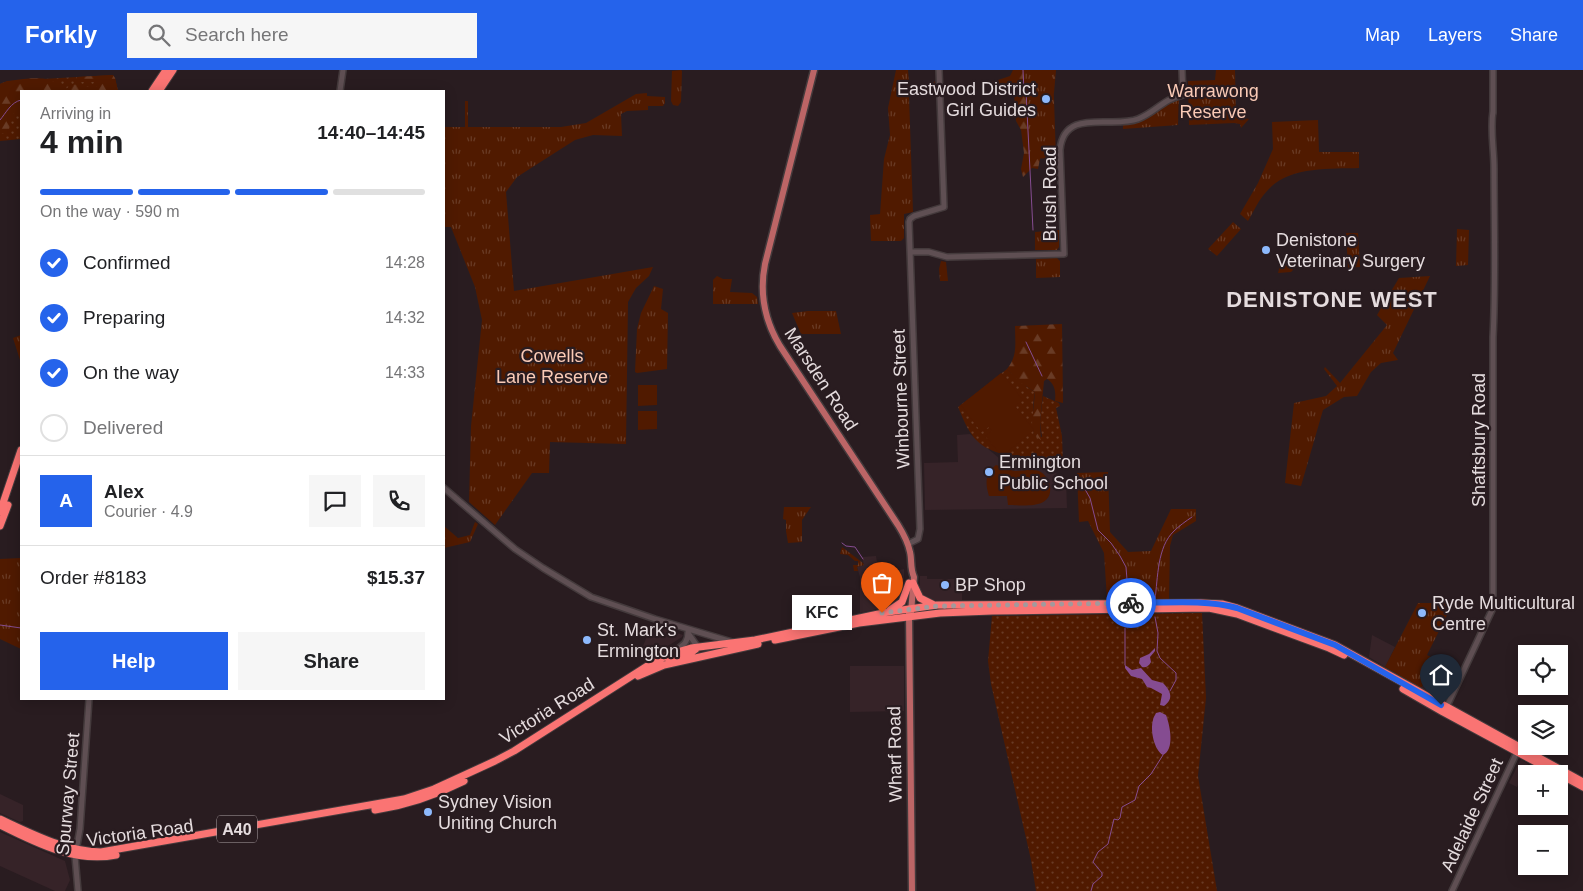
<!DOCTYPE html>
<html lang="en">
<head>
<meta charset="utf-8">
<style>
  :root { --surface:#fff; --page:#f6f6f6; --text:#202124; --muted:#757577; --line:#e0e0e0; --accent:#2563eb }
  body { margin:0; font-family:Helvetica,sans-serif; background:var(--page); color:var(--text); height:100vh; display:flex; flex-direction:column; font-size:19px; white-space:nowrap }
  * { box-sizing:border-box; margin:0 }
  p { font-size:16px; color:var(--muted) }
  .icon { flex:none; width:28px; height:28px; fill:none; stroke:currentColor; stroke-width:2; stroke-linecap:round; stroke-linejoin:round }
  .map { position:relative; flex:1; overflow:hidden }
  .panel { position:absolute; left:20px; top:20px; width:425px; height:610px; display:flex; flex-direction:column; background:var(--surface); border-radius:0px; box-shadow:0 2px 12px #0003 }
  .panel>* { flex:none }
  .buttons { position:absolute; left:1518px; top:575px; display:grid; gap:10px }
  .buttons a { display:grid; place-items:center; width:50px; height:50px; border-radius:0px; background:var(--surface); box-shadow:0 2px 12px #0003; font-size:25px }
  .pin { position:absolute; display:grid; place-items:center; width:42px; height:42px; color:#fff; margin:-51px -21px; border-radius:50% 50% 50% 0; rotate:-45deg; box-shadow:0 0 5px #0007 }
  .pin .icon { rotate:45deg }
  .courier { position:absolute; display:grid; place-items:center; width:50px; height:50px; margin:-25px; border:4px solid #2563eb; border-radius:50%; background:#fff; color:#222; box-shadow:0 1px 6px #0007 }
  .bubble { position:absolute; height:35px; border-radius:0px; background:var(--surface); box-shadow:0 2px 12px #0003; font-size:16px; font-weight:700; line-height:35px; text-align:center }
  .overview em { font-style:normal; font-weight:700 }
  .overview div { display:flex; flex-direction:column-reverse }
  .overview { display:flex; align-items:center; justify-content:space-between; height:85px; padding:0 20px }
  h1 { font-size:32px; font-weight:700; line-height:38px }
  .bar { display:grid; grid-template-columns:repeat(4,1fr); gap:8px 5px; align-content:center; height:60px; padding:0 20px }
  .bar i { height:6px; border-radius:4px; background:var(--line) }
  .bar .active { background:var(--accent) }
  .bar p { grid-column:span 4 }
  .line { display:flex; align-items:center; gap:12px; padding:0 20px; border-top:1px solid var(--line) }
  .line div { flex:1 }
  .round { display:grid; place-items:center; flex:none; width:52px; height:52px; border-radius:0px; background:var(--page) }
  ol { padding:0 20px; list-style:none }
  li { display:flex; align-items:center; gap:15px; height:55px }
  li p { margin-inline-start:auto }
  li .icon { padding:5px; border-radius:50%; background:var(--accent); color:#fff; stroke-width:4 }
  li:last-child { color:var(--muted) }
  li i { width:28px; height:28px; border:2px solid var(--line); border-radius:50% }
  .button { display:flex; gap:10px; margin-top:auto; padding:10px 20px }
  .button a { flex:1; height:58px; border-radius:0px; background:var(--accent); color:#fff; font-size:20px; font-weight:700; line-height:58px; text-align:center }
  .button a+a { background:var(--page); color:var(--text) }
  header { display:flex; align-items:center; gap:30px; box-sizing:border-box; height:70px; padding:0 25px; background:var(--accent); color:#fff }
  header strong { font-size:24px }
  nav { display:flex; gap:28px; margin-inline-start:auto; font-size:18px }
  .search { width:350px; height:45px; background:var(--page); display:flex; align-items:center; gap:12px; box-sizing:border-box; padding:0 18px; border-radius:0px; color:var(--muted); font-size:19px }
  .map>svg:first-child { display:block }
  .built { fill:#362328 }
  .grass { fill:url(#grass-dots) }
  .forest { fill:url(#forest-firs) }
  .park { fill:url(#park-tufts) }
  .garden { fill:#501a00 }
  .water { fill:#854c91 }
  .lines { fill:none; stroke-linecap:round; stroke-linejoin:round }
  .stream { stroke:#854c91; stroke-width:1 }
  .minor-casing { stroke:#443a3c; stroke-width:8 }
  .major-casing { stroke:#443a3c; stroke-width:9 }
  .highway-casing { stroke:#443a3c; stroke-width:9 }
  .minor { stroke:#5f4f53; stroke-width:5 }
  .major { stroke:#bc6566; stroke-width:6 }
  .highway { stroke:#fa7473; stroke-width:7 }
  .done { stroke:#a3999c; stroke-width:5; stroke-dasharray:0 9 }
  .route { stroke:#2563eb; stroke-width:6 }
  .poi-dot { fill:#8db9fc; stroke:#291c20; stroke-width:2 }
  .labels { text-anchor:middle; stroke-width:4.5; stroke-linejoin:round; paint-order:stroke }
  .shield { fill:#291c20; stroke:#ada2a5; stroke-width:1 }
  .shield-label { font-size:16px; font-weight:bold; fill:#e5dcde }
  .poi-label { font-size:18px; fill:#e5dcde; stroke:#291c20; text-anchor:start }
  .park-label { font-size:18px; fill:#facab6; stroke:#291c20 }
  .street-label { font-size:18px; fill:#e5dcde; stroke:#291c20 }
  .district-label { font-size:22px; font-weight:bold; letter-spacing:1px; fill:#e5dcde; stroke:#291c20 }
</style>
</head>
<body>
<header>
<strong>Forkly</strong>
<div class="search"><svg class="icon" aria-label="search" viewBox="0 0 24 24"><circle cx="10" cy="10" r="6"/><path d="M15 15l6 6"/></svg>Search here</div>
<nav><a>Map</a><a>Layers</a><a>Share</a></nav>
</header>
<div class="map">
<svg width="1583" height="821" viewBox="0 0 1583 821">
  <defs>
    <pattern id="grass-dots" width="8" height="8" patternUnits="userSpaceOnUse" patternTransform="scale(1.25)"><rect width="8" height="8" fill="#501a00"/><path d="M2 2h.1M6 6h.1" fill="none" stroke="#693b25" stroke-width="1.8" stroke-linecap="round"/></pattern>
    <pattern id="forest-firs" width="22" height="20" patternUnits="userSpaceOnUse" patternTransform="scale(1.25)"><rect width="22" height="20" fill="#501a00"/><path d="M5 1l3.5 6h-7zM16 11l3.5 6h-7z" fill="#693b25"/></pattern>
    <pattern id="park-tufts" width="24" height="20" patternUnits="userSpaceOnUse" patternTransform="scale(1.25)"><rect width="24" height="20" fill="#501a00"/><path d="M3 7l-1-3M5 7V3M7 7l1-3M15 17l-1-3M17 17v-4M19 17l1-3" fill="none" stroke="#693b25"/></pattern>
  </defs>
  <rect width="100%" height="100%" fill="#291c20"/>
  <path class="built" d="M970,364L999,388L1014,393H1043L1066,411L1067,438L925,440L924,393L958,392L957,365Z
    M876,486L879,504L904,499V523L901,531L890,536L860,543V507L857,497L864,495L862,487Z
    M920,506H927V509H962V530H934L927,528L922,524L920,520Z
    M652,554L683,565L682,567L660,581L643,576Z
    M1372,565L1395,577L1385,597L1369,587Z
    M850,596H904V641L850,642Z
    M1433,597L1454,607L1443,629L1441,630L1421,618Z
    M1521,689L1528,694L1517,717L1509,713Z
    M0,724L23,735V751L20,752L0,743Z
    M0,762L65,791L70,810L65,821H55L0,796Z"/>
  <path class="grass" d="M113,5L115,8L118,21H21V69L0,71V14L7,11Z
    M1007,299L1027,317L1035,322C1032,336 1033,350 1034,365L1042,367L1040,352L1043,326L1059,333L1060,336L1056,338L1062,366L1063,396L1031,390L1018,385L1004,386C999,382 994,382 989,379C971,371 965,353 958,337Z
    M1202,543L1206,628L1198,706L1217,821H1036L1031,790L991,614L988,591L992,546Z"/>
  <path class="forest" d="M1013,0H1056L1054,23L1041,25L1052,56L1057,99L1053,100L1049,85L1041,84L1038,99L1032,98L1023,107L1021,99L1024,83L1021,60L1016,51L1014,23L993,21L992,12L1010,6Z
    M113,5L115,8L118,21H21C21,32 23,38 13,44L9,59L6,63L0,64V14C8,10 35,7 45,9C50,9 59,14 62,18L66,19L72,14L95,18L101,12H77V7Z
    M1062,254L1063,333L1055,331C1056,322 1055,314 1047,309L1044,311L1040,352L1041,370L1034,365L1032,353L1035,322L1021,313L1007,299C1018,286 1015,272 1015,256Z"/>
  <path class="park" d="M681,0L682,1L681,32L678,36L673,35L671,31L672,1Z
    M896,0H908L909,12L911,15H932L935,11V24L909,26L913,142L904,144V168L901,171H871L870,145L880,144L884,89L890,65L888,38Z
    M1023,0H1053L1056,88L1028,89L1026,22H997L996,12L1023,11Z
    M1216,0H1235L1236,46L1249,49L1241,58L1240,54L1234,53L1189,55L1188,11L1215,10Z
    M647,23V26L665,27V33L663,36H648V40L627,41L621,44L622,66L593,65L575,70L517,107L506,122L514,221L653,197L649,206L636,218L628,232L626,374L550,372L549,403H532L495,455L469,432L471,356L482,250L475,217L451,157H444V57H465V31H468V57H561L586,53L636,24Z
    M1179,29L1178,55L1123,59V54L1136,53L1174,30Z
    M1318,50L1319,82H1359V98C1330,99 1288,96 1267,121C1259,129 1254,141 1248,151L1240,144L1258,113L1273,79L1272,52Z
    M1233,152L1241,159L1217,186L1208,179Z
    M1457,159L1469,160L1468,195L1456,196Z
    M1059,160V177L1057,180H1035V162Z
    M1346,163H1358L1360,197L1348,198Z
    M1057,188L1060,191V207L1036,208V189Z
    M1284,189L1292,197L1293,200L1291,202L1278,203L1280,195Z
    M941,191L946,192L948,211H940L939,199Z
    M717,206L723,209H732L730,222L752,223L757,227L758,234H713V210Z
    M1430,206L1393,283L1398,290L1381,293L1371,302L1357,326L1344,327L1323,340L1301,416L1285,413L1294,333L1326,326L1337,316L1324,299L1325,297L1340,313L1387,255L1377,245L1399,208Z
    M654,216L663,219L661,239L668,243L667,299L637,303L635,302L637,259L641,243Z
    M808,241H836L841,264H801L792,243Z
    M21,265V290H20L13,268Z
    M1108,402L1110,462L1128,482L1151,481L1171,439H1196V451L1173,465L1170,476L1169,529H1107L1104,483L1088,451L1079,452L1077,403Z
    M784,437H811L802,450V472L788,473L786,461V450L783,449Z
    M475,452L478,454L470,472L444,478V456L458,468L470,465Z
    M842,477L863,493L864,495L857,497L858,501H854L853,495H858V491H855L848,485L840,484Z
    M21,488V579L0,569V489Z
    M1418,533H1453L1427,585L1457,600L1454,607L1433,598L1421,618L1385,597Z"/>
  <path class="garden" d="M1001,303L1023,330L1015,336L1034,360L1002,386L985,366L992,361L989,357L981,362L961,335Z
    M638,315H657V335L638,336Z
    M638,341H657V359L638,360Z
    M996,395C1002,397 1009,400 1015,401C1022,401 1032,399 1039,401C1045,404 1049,410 1050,416C1053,440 1023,435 1008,435L1007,426H989C985,413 985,404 996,395Z"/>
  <path class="water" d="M1155,578V581L1150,587L1151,592C1149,596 1146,598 1142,597L1139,593L1140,588L1149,584Z
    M1125,595L1132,600L1141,598L1152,610L1163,613C1171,621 1174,629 1164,636L1160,635L1162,624L1151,618L1147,617L1142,609L1131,606L1125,598Z
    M1160,642L1166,645C1170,655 1175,680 1163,685C1154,680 1150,660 1153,650C1153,648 1155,645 1156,643Z"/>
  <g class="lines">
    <path class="stream" d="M1023,0L1024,21H1026L1033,160
      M0,50C6,43 11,32 21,30
      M1026,272L1042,306
      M1082,414L1090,428L1098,460L1111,473L1120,486L1126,497L1127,510L1126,523
      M842,473L846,476L855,477L863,489
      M1155,529C1158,508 1157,477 1174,461C1179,456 1186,451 1192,447
      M1155,547L1158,563L1157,581L1160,588L1176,603V610L1170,621
      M0,555L21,558
      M1125,558V595
      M1091,821L1093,814L1102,806V803L1093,792L1098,782L1108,774L1114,749L1118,750L1120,748L1122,737L1135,730L1139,716L1151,704L1163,685"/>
    <g class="minor-casing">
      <path id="minor" d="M1493,0V43
        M340,21L343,0
        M910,182H929L947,187L1064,184L1060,80C1064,37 1112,59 1138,49C1156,42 1163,29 1183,25L1182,0
        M444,418L515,479L543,498L591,527L655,549L732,572
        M908,474L918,469L920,459L909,152L910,149L914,146L944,137L939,0
        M688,563L697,576
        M675,581C683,575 688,573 688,562
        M1446,638L1492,540L1493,528V267C1496,211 1494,154 1494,98C1494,79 1490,60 1493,41
        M78,821L75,786L80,759L89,629
        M1452,821L1517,682"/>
    </g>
    <g class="major-casing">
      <path id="major" d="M814,0L765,194C759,224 765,251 780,276L898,455C903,463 908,472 910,482C912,490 910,499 914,507L911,542
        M909,542L912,821"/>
    </g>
    <g class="highway-casing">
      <path id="highway" d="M152,21L166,0
        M159,21L173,0
        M0,442L21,380
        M0,456L8,435
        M913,513L920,528L934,535
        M890,540L902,532L909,513
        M775,570L859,553L940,543L992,541L1209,538L1237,544L1329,578L1344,585
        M669,591L692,582L696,579
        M638,606L664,595L758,574
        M1403,619L1443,642L1558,704
        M1559,704L1583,717
        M375,740C408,735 434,726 464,711
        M0,749C32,764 65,781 101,782L404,729L434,719L495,691L514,681L652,593L670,584L691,578L755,570L888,542L937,535L1201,533L1222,534L1237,538L1335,575L1583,712
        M0,755C36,773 75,793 116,785"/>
    </g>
    <use href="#minor" class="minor"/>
    <use href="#major" class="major"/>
    <use href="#highway" class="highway"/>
  </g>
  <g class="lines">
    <path class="done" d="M882,543L937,536L1131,533"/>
    <path class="route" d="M1131,533C1164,533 1206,529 1237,538L1335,575L1441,635"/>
  </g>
  <g class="poi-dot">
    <circle cx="1046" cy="29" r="5"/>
    <circle cx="1266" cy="180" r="5"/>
    <circle cx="989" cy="402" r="5"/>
    <circle cx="945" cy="515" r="5"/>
    <circle cx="1422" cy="543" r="5"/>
    <circle cx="587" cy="570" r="5"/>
    <circle cx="428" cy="742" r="5"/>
  </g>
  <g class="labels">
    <rect class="shield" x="217" y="745.5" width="40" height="27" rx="4"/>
    <g class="shield-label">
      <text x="237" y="765">A40</text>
    </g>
    <g class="poi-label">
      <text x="1036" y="25" text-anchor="end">Eastwood District<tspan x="1036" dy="21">Girl Guides</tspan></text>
      <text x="1276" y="176">Denistone<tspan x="1276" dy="21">Veterinary Surgery</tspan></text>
      <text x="999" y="398">Ermington<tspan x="999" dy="21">Public School</tspan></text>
      <text x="955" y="521">BP Shop</text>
      <text x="1432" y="539">Ryde Multicultural<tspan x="1432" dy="21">Centre</tspan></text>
      <text x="597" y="566">St. Mark's<tspan x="597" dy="21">Ermington</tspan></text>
      <text x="438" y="738">Sydney Vision<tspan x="438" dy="21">Uniting Church</tspan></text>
    </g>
    <g class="park-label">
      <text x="1213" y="27">Warrawong<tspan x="1213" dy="21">Reserve</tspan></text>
      <text x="552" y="292">Cowells<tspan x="552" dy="21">Lane Reserve</tspan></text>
    </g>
    <g class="street-label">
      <text transform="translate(1050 124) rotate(-90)" y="6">Brush Road</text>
      <text transform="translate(821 309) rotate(57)" y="6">Marsden Road</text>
      <text transform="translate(901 329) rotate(-92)" y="6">Winbourne Street</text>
      <text transform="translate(1479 370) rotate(-90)" y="6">Shaftsbury Road</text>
      <text transform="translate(547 641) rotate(-32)" y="6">Victoria Road</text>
      <text transform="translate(895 684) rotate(-91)" y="6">Wharf Road</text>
      <text transform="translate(68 724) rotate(-85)" y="6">Spurway Street</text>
      <text transform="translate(1472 745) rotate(-65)" y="6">Adelaide Street</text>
      <text transform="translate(140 763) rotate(-8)" y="6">Victoria Road</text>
    </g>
    <g class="district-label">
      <text x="1332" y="237">DENISTONE WEST</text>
    </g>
  </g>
</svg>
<div class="buttons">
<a><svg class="icon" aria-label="locate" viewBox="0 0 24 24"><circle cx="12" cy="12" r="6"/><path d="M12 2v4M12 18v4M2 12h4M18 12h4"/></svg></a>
<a><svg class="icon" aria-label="layers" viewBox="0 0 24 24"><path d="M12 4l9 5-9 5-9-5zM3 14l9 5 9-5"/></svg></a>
<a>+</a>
<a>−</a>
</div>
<div class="pin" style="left:882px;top:543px;background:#ea580c"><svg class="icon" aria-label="bag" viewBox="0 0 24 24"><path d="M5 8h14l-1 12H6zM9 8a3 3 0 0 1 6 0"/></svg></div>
<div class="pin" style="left:1441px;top:635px;background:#1f2937"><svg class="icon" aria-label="home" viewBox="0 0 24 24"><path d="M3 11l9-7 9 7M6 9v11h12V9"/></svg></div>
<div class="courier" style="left:1131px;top:533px"><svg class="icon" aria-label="bike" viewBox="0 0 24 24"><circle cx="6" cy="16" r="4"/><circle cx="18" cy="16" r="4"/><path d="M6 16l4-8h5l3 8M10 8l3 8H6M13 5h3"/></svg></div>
<div class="bubble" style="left:792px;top:525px;width:60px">KFC</div>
<section class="panel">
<div class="overview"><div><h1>4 min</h1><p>Arriving in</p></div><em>14:40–14:45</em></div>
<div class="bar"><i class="active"></i><i class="active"></i><i class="active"></i><i></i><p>On the way · 590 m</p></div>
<ol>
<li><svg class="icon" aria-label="check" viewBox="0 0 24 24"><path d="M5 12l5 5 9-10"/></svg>Confirmed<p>14:28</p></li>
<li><svg class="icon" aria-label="check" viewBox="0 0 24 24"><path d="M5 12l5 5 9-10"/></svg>Preparing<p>14:32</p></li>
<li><svg class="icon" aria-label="check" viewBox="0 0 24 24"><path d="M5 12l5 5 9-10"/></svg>On the way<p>14:33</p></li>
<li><i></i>Delivered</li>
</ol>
<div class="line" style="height:90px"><b class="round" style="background:var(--accent);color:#fff">A</b><div><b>Alex</b><p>Courier · 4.9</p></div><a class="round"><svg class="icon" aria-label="chat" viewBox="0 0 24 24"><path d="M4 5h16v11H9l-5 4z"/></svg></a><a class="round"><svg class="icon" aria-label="phone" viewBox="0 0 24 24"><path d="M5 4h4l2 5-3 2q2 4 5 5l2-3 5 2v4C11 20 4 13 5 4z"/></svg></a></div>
<div class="line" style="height:65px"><div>Order #8183</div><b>$15.37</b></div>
<div class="button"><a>Help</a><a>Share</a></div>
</section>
</div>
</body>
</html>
